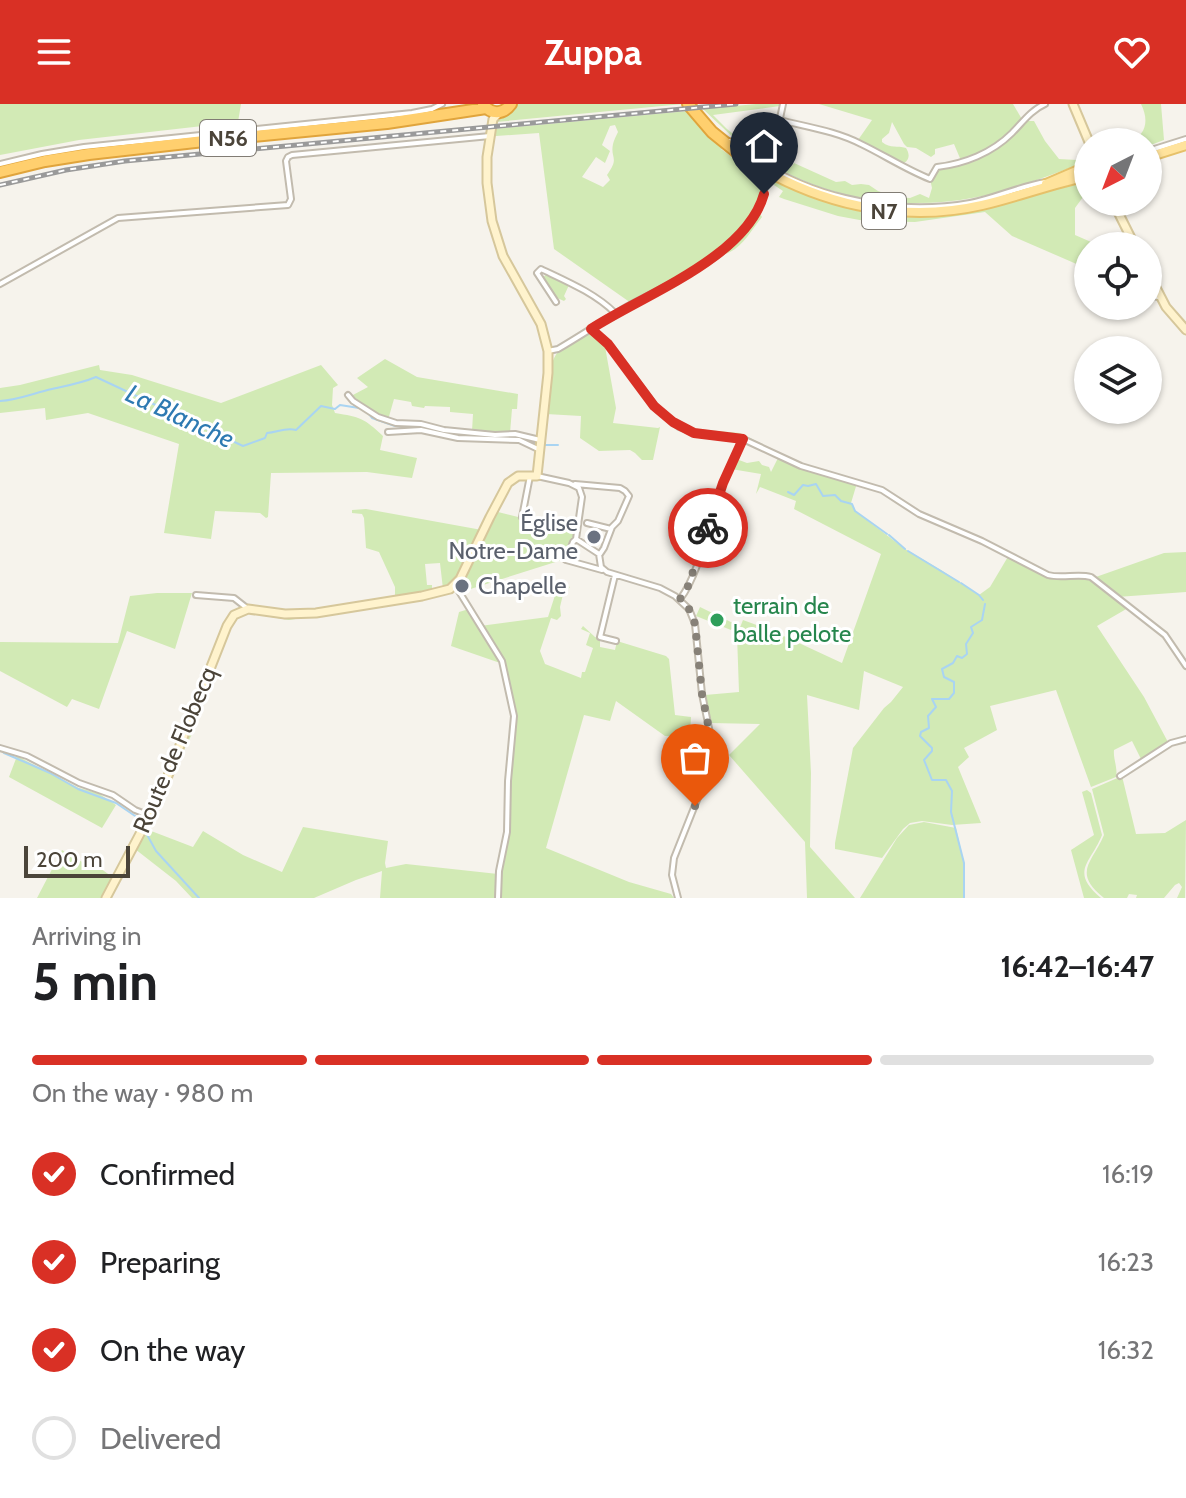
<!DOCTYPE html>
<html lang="en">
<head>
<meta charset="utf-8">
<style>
  :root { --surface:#fff; --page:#f6f6f6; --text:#202124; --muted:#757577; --line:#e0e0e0; --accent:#d93025 }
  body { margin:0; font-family:Cabin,sans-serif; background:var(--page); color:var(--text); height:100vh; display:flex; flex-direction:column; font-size:30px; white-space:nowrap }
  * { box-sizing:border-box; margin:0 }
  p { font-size:26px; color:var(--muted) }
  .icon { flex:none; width:44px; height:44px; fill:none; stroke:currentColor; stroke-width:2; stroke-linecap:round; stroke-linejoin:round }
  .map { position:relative; height:794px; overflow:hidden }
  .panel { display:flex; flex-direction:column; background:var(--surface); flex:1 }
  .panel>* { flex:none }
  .needle { width:52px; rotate:222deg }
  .controls { position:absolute; left:1074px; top:24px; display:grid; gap:16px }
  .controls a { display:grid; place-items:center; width:88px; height:88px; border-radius:50%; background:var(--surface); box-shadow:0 2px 6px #0004; font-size:40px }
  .scale { position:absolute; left:24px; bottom:20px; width:106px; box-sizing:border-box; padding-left:8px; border:4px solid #4b4439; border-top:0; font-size:22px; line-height:28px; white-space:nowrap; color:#4b4439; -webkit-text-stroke:6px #fff; paint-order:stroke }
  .pin { position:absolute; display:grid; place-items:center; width:68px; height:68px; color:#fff; margin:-82px -34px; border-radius:50% 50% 50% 0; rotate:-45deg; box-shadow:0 0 8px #0007 }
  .pin .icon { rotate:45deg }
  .courier { position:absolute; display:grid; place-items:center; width:80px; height:80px; margin:-40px; border:6px solid #d93025; border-radius:50%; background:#fff; color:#222; box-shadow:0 2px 10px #0007 }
  .summary em { font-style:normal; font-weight:700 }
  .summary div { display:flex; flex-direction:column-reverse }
  .summary { display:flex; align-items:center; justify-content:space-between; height:136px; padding:0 32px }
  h1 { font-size:52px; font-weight:700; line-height:60px }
  .bar { display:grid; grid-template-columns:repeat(4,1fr); gap:12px 8px; align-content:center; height:96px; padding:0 32px }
  .bar i { height:10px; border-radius:6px; background:var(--line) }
  .bar .selected { background:var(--accent) }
  .bar p { grid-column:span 4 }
  ol { padding:0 32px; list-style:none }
  li { display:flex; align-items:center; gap:24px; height:88px }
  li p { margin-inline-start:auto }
  li .icon { padding:8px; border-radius:50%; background:var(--accent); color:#fff; stroke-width:4 }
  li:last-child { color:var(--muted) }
  li i { width:44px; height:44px; border:4px solid var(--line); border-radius:50% }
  header { display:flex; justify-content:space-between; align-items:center; height:104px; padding:0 32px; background:var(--accent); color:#fff; font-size:36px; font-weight:700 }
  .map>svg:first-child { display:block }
  .green { fill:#d2eab5; fill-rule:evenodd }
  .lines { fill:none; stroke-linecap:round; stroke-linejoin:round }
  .stream { stroke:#a9d4f2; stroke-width:2 }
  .street-casing { stroke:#c2bbae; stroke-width:8 }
  .secondary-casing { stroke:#d6c79b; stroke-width:11 }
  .primary-casing { stroke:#e6c16a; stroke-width:12 }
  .highway-casing { stroke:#e0a43c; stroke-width:14 }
  .street { stroke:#fff; stroke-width:4 }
  .secondary { stroke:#fff3cd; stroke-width:7 }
  .primary { stroke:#ffe39c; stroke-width:8 }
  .highway { stroke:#ffcf6e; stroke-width:10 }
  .rail-casing { stroke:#9a9a9a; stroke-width:5 }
  .rail { stroke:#fff; stroke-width:2; stroke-dasharray:6; stroke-linecap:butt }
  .done { stroke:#878178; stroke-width:8; stroke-dasharray:0 14.4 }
  .route { stroke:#d93025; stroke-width:10 }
  .worship-dot { fill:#6b7280; stroke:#fff; stroke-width:3 }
  .leisure-dot { fill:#2e9e5b; stroke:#fff; stroke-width:3 }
  .labels { text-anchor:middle; stroke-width:6; stroke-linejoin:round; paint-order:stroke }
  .shield { fill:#fff; stroke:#817c74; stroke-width:2 }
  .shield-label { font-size:22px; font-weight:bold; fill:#4b4439 }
  .worship-label { font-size:24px; fill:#5b616d; stroke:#fff; text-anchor:end }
  .leisure-label { font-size:24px; fill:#27864d; stroke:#fff; text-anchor:start }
  .street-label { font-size:24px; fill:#4b4439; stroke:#fff }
  .water-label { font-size:26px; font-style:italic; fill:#2e7ab2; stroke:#fff }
</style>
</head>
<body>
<header><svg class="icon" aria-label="menu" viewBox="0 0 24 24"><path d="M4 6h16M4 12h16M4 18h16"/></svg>Zuppa<svg class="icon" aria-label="heart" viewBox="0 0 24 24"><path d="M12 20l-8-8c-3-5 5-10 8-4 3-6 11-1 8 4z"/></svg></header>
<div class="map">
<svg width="1186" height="794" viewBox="0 0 1186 794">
  <rect width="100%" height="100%" fill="#f6f3ec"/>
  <path class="green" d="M0,0H241L238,18L79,36L0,51Z
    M514,0H683L496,18C500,11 508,9 514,0Z
    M756,0H781L780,2L713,11L727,25L753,46L766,50L775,58L792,62L794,59L836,78L845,77L852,81L861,80L869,81L878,87L895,93L910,94L920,90L929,94L932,84L930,75L935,64L962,59L954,40L935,45V50L931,53L916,44L907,43L904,40L892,18L889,29L882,35V38C891,45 897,41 906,44C910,50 910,57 902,60L858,36L872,16L819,0H1013L1023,17H1034L1045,37L1059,55L1077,56L1078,61C1044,73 1009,88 972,94C898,108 817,93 754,50C736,37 720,21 703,5Z
    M1141,0H1161L1164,36L1148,42V38H1128C1147,32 1149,16 1141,0Z
    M688,7L724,42L721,45L764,76L762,95L758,107L762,113C753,124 743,142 730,148C722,152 713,153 705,156L631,199L554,145L539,29L496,32L493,31L494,25ZM615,21L618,28C616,32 614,36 613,40C610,55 620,53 607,71L610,76L603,83L582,73L596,53L605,59L610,47L602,41L610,22Z
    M775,75L806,90L839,101L878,109L919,111L984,104L1088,75V84H1083V93L1075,104V131L1098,141L1088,142V165L1012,132L985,108L915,118L865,117L838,112L784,95L779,93L783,87L774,81Z
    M547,170L569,181L564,192L566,195L564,197L555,193L544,176L543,173Z
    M590,228L604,237L616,304L613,319L658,324L660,323L653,356H642L635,349L630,346L599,347L580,334L581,312L546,310C548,294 547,260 558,248C566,239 580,234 590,228Z
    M385,255L417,273L518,290L517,305H512L510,329L497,330L472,327L473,310L450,308V303L425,302L424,304L412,302L411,298L394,295L388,316L383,315L354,297L351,292L368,283L357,274Z
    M99,261L100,266L132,271L221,299L321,261L338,281L333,284L332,301L335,309C360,313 364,314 383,332L380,346L417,354L412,374L367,368L271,369L268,413L266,414L260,409L215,407L211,435L164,429L179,340L88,309L46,316L45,304L0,309V284L20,281Z
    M676,318L696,325L740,329L778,348L779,351C766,345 751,335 737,332C717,328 691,332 676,318Z
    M738,348L741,350L739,356L747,359L759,357L762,361L769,363L771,368L779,352L794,360L857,379L851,399L855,407L905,445L941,466L979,491L990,483L1009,451L1051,472L1093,474L1164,449L1186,448V488L1117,493L1128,504L1097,522L1144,593L1169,640L1142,657L1132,637L1114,646C1113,655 1118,664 1116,673L1091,683L1056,586L990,602L997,626L964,644L969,653L958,663L981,719L952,721L922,717L910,719L903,725L882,754L835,745V739L853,644L884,604L891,598L903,583L864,567L859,606L807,591L811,669L810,743L855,794H807L805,738L729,651L760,620L710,619L704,594L705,591L739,588L737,531L743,516L773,527L842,559L881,450L794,405L796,397L760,383L756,390L761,370L731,365Z
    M366,405L482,426L457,477L443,485L440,459L425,460L427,481H432V487L395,495V483L379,448L366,444L364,414L362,410L352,409V406Z
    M494,407L575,427L565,455L461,488L459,482Z
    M559,479L570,483L567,486H564L560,503L561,512L557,516L551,514L540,547L545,560L581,574L582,568H585L593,544L586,541L590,529L581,525L583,522L595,533L600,535V543L615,546L617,537L666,552L669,555L675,611L691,613L690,633L665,632L616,597L610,617L584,611L546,744L629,778L671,790L674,794H380L382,767L356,776L314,794H192L176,777L135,745L146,725L193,743L203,727L243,751L282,768L303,723L388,737L385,759L386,764L406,760L498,770L507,728L508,677L515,620L503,560L451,542L459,508L469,505L480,522L548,513Z
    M157,489H192L175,545L127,527L99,605L72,595L67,603L0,567V538L118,539L130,492Z
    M700,503L735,520L731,526L696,512Z
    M243,508H330V510L289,516L247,509L237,514L229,524L216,556L193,628L180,654V659L175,658L231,518Z
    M17,652L79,684L98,689L116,701L102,724L9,673Z
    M1122,672L1136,730L1165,729L1186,716L1185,794H1177L1182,783L1179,779L1175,781L1164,794H1136L1137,791L1129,790L1127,794H1104C1072,768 1092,759 1104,731L1092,685Z
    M1087,686L1091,689L1102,731C1091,759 1069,767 1101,794H1084L1071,746L1094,731L1082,688Z
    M924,718L956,724L964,759V794H860L897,734L909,721Z
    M62,746L94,765L100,764L115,775L104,794H37Z"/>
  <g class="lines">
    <path class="stream" d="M0,297C18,296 34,289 52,285C66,282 82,279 96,273L243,342L265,334L267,329C278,328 286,323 296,326L321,302L335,305L340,301L359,304
      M368,309L372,314L395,322L426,324L459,332L477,331
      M499,333L517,332
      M527,335L537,340
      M544,341H558
      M788,388L794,391L803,381L808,382L816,380L823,392L835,391L841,397L852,400L855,407L887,430
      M889,431L905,445
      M908,447L959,478
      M961,479L979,491L983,496
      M1,646L4,649L50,669L78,685L116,699L138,714L141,720
      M145,727L156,747L199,794
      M964,794V759L951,708L952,687L946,676H932L924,656L932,647V644L920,632L921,628L929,624L928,612L936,603L932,595H949L954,589V578L944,573L942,565L953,559L957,552L962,554L967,550L966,540L973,529L971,523L982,516L985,500"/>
    <g class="street-casing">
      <path id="street" d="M780,16C807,23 836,27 861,40C884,51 905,65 930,75L937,63C964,60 992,49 1012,29C1022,19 1031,6 1045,0
        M729,37L733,38C796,92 890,113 970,99C996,94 1020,82 1046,78
        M1148,47L1186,35
        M771,57L783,0
        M0,60L42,50L84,43L412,9L432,5L442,0
        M0,180L118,114L288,101L291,95L286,57L288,53L292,51L490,32
        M1148,192L1160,193
        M556,198L537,169L541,165C566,177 595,189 615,209
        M591,225L611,243L658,306L679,323L699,330L743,335L801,362L882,386L919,410L982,437L1048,471C1063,475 1077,469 1091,473L1165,531L1186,562
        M548,247L558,245C582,231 604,216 628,202C671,179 734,152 757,108C762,99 764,88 766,78
        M348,291L353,297L378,313L396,319L421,320L444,326L495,331L515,330L540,336
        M388,328L421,326L458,334L519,336L540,346
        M537,372L569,379L579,384L582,393L576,435L573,438L566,456L602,466
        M575,380L620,384L625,387L629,392L618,417L612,423L604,444L600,450
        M522,413L530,372
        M587,419L611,425
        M576,435L599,450L601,463L607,468L660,484L675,492L689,505L695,520L702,590L710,629L711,650L701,686L674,754L672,771L678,794
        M615,471L600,533L616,537
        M455,481L502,557L514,612L508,677L507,728L499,767L498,794
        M196,491L234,494L248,505
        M680,495C698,473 710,417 720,388C726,370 735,352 743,335
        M0,644L27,652L79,679L113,691L135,706L148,711
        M1120,672L1171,639L1186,635"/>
    </g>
    <g class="secondary-casing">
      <path id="secondary" d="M1073,0L1089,38
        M1113,98L1135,142
        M1148,168L1166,203L1186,226
        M106,794L160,692L227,522L234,511L248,505L285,510L316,509L422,492L450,485L460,475L490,413L508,379L518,372H537L548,269V247L541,220L503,152L492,117L487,79V53L493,15L500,8"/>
    </g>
    <g class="primary-casing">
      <path id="primary" d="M743,53C814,99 899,120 982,101C1017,93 1053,79 1088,72
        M1148,53L1186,41
        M1046,80L1088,62"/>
    </g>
    <g class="highway-casing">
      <path id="highway" d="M483,0C491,11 503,11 511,0
        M688,0L712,28L743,53
        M0,68L45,57L89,50L213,36L387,19L486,4"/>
    </g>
    <use href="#street" class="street"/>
    <use href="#secondary" class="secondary"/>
    <use href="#primary" class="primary"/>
    <use href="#highway" class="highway"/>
    <g class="rail-casing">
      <path id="rail" d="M0,81L66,66L125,57L736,0"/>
    </g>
    <use href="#rail" class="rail"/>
  </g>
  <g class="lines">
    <path class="done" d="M695,702L710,657L711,635L702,590L695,520L689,505L680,495L687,485L708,424"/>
    <path class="route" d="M708,424L723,379L743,335L694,329L673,318L654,302L608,240L591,225C643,191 746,154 764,90"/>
  </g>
  <g class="worship-dot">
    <circle cx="594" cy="433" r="8"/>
    <circle cx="462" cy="482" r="8"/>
  </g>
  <circle class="leisure-dot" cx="717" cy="516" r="8"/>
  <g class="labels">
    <g class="shield">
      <rect x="200" y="16" width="56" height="36" rx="6"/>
      <rect x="862" y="89" width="44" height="36" rx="6"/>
    </g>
    <g class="shield-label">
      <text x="228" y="42">N56</text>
      <text x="884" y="115">N7</text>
    </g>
    <g class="worship-label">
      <text x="578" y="427">Église<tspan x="578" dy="28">Notre-Dame</tspan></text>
      <text x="478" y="490" text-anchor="start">Chapelle</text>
    </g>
    <g class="leisure-label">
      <text x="733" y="510">terrain de<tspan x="733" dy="28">balle pelote</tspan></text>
    </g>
    <g class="street-label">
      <text transform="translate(175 646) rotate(-67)" y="8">Route de Flobecq</text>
    </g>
    <g class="water-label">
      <text transform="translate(180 312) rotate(25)" y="9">La Blanche</text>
    </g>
  </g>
</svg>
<div class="controls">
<a><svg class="needle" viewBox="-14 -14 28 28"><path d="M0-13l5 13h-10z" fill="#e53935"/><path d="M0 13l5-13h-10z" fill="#757577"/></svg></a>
<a><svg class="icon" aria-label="locate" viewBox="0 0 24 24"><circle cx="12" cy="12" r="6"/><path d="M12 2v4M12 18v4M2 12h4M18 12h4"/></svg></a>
<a><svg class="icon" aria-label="layers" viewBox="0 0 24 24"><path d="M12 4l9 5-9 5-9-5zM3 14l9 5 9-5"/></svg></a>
</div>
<div class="scale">200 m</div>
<div class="pin" style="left:695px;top:702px;background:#ea580c"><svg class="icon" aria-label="bag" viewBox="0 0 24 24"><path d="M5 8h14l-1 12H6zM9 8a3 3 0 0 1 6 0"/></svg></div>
<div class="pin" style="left:764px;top:90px;background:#1f2937"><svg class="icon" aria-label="home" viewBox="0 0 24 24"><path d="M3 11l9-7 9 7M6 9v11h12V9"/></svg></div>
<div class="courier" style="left:708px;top:424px"><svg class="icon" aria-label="bike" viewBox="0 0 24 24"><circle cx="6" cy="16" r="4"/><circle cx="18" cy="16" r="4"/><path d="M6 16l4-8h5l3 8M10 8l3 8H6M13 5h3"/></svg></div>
</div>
<section class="panel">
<div class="summary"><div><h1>5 min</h1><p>Arriving in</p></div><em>16:42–16:47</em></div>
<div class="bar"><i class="selected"></i><i class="selected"></i><i class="selected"></i><i></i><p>On the way · 980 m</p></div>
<ol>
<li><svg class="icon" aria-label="check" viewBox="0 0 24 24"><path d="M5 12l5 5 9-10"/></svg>Confirmed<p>16:19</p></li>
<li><svg class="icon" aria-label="check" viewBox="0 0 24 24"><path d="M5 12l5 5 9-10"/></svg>Preparing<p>16:23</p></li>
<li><svg class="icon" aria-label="check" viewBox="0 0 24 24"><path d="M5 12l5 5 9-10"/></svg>On the way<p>16:32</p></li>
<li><i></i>Delivered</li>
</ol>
</section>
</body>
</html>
